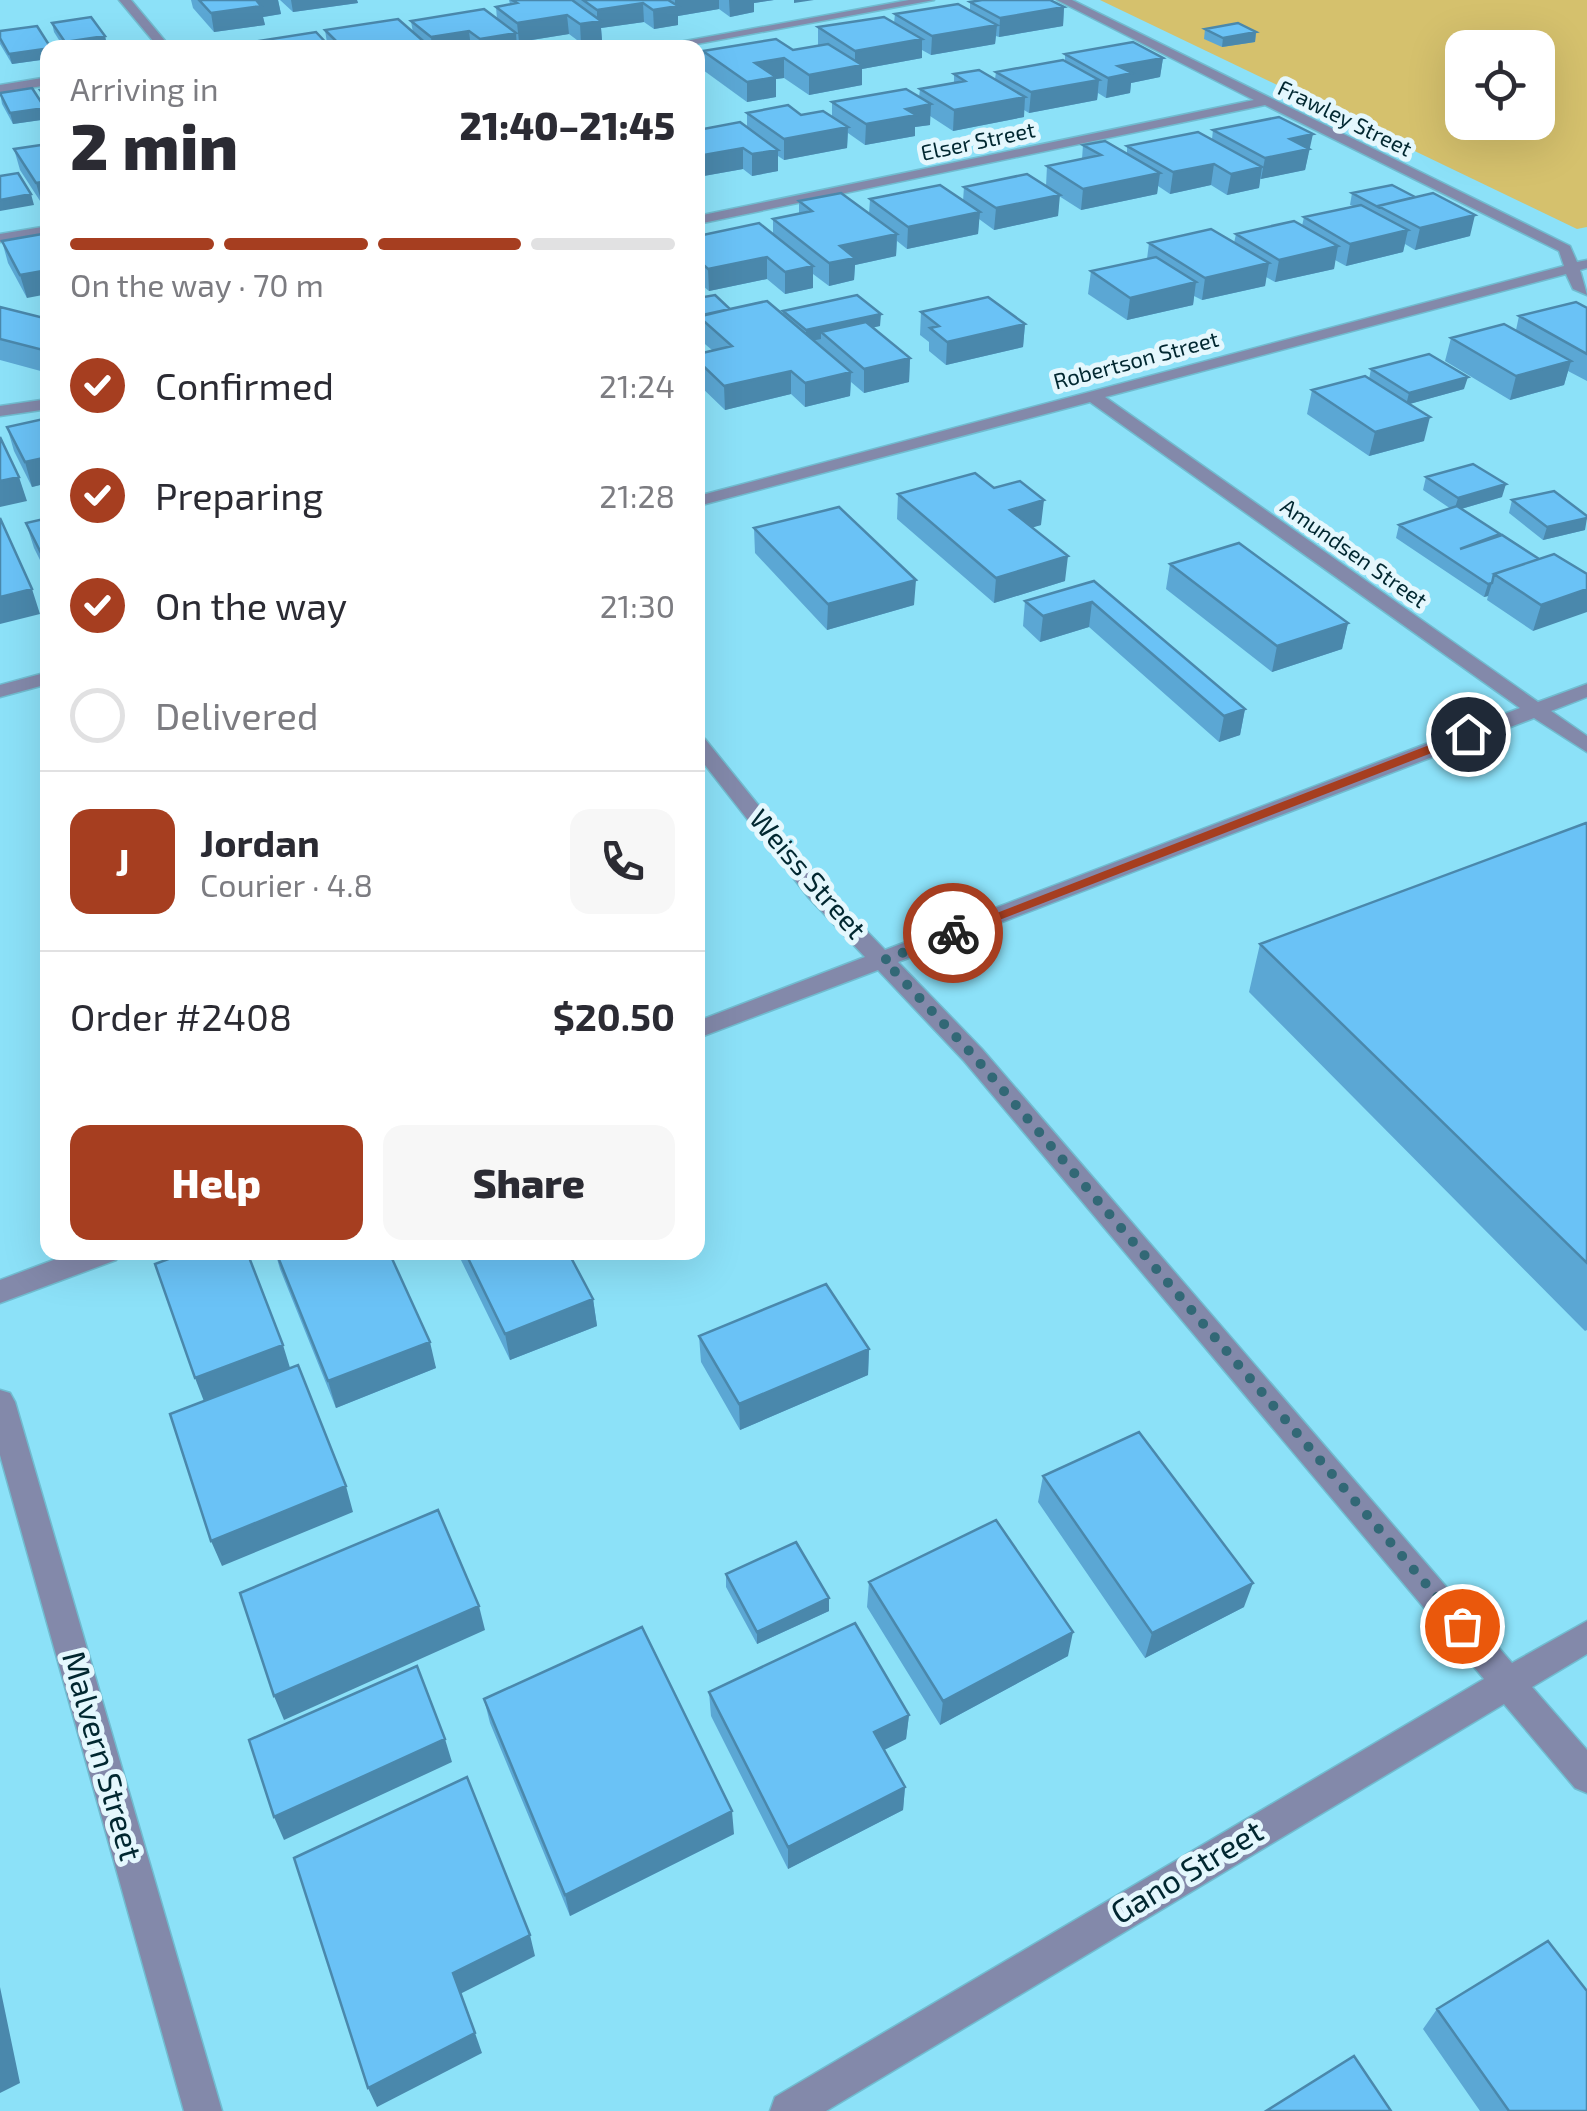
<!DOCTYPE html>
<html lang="en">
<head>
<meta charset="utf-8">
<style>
  :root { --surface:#fff; --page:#f7f7f7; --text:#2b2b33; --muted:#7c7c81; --line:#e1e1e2; --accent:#a63e20 }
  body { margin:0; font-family:"Exo 2",sans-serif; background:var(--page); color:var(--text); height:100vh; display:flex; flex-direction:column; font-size:38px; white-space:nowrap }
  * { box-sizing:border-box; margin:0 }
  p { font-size:32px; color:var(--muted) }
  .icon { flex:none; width:55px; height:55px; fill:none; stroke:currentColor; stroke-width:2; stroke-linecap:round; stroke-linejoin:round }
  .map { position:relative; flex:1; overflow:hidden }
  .panel { position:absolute; left:40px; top:40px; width:665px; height:1220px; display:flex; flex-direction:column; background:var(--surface); border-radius:20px; box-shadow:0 10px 40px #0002 }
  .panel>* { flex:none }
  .fabs { position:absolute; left:1445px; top:30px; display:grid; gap:20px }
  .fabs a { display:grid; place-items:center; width:110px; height:110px; border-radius:20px; background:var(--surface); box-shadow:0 10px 40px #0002; font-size:50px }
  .pin { position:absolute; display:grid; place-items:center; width:85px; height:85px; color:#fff; margin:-42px; border:5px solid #fff; border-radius:50%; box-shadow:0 2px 10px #0007 }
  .courier { position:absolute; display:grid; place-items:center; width:100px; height:100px; margin:-50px; border:8px solid #a63e20; border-radius:50%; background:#fff; color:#222; box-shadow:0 2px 12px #0007 }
  .head em { font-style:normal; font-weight:800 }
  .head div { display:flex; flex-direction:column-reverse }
  .head { display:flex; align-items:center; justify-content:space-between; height:170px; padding:0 30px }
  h1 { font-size:65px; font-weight:800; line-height:75px }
  .bar { display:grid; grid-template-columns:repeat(4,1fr); gap:15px 10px; align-content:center; height:120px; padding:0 30px }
  .bar i { height:12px; border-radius:8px; background:var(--line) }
  .bar .on { background:var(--accent) }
  .bar p { grid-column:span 4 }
  .line { display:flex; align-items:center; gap:25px; padding:0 30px; border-top:2px solid var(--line) }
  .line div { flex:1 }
  .round { display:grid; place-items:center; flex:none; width:105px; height:105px; border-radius:20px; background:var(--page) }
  ol { padding:0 30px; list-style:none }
  li { display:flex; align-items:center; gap:30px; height:110px }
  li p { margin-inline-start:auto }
  li .icon { padding:10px; border-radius:50%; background:var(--accent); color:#fff; stroke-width:4 }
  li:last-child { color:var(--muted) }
  li i { width:55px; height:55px; border:5px solid var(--line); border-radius:50% }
  .cta { display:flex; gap:20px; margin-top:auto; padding:20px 30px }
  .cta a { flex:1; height:115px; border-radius:20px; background:var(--accent); color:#fff; font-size:40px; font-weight:800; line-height:115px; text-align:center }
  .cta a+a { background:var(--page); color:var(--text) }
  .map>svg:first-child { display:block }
  .green { fill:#d5c16d; fill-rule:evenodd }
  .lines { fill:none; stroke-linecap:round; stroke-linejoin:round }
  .minor-casing { stroke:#70bcd0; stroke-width:3 }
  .minor { fill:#8389aa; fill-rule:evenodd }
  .wall { fill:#5ba7d4 }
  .shaded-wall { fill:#4a88ac }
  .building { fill:#6ac2f6; stroke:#4a88ac; stroke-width:2.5 }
  .route { fill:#a63e20 }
  .done { stroke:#326876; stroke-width:10; stroke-dasharray:0 18 }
  .labels { text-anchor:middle; stroke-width:10; stroke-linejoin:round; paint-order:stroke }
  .far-street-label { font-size:22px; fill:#012730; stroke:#e4f7fd }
  .street-label { font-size:28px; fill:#012730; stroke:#e4f7fd }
  .near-street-label { font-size:32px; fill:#012730; stroke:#e4f7fd }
</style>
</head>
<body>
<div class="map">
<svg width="1587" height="2111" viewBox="0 0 1587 2111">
  <rect width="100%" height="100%" fill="#8ce1f8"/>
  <path class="green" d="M1100,0H1587V227L1577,229ZM1462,48H1538V122H1462Z"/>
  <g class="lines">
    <g class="minor-casing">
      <path id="minor" d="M119,0H131L171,48H159Z
        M909,0H934L675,48H647Z
        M1057,0H1072L1570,246L1577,262L1587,260V268L1580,270L1587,295L1573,289L1566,274L1105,397L1538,702L1587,684V697L1551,711L1587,736V752L1534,718L898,962L982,1049L1512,1663L1587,1621V1654L1532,1687L1587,1750V1793L1575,1788L1504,1704L826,2111H770L775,2097L1484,1679L964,1061L878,970L698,1038V1021L865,957L809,898L698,756V737L705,739L825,888L885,950L1520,708L1090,402L698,506V496L1564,266L1559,251L1265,105L698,224V216L1254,100Z
        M48,77V85L0,93V85Z
        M48,226V234L0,242V234Z
        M48,399V409L0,416V406Z
        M48,672V684L0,697V685Z
        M75,1252H120L116,1260L0,1303V1280Z
        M0,1390L10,1393L15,1402L222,2111H184L0,1455Z"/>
    </g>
    <use href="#minor" class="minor"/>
  </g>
  <path class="wall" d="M191,0H278L281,14L263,17L265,25L214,32L193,8Z
    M280,0H357L358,3L293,12Z
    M509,0H572L574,2V0H774L754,3V12L730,17L719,9L678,16V25L654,29L644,22L601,28L602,40L581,43L569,34L519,42L517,41V48H239V44L327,43L325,30L413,33L411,21L497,19L496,7L510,4Z
    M970,2L1064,7L1063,26L999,37L996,36L995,44L931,55L922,50V58L862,69V85L809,95L784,78L776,79V97L747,102L703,70V51L793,50L818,46V27L894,23L895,14L970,10Z
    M52,23L105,36L107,46L64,48L54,32Z
    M1205,29L1256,32L1255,42L1222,47L1204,39Z
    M0,31L48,48V59L12,64L0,44Z
    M1065,54L1163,58L1160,77L1131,83L1130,93L1106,98L1098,93L1097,100L1029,113L1024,110V117L953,131L930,116V125L915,127V136L865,145L848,133L847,148L784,160L778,156V171L752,176L743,169L698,177L747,127V113L832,117V102L919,97L920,89L954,83V74L995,79L996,72L1065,61Z
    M48,89V107L43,100L40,90Z
    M0,93L45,108L48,119L13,124L2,104Z
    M1213,130L1309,155H1308L1305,170L1260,179L1259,188L1227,195L1211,185L1170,194L1158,186L1157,194L1081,210L1059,196L1058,216L994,230L979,219L978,234L907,249L897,241L896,256L855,265L854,280L829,286L813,274V288L785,294L767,279L709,291L698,282V236L773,234V219L799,214V201L869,214L870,199L963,201L964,187L1046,186L1047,166L1082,159L1083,145L1127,153V146L1212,139Z
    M48,144L42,204L20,170L14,149Z
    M1352,193L1470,236L1415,250L1405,244L1403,252L1346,266L1335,260L1334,269L1275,282L1266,277L1265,286L1202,300L1194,296L1193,305L1127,320L1088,294L1091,271L1147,259L1149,243H1234L1236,234L1302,226L1304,217L1353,206L1350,205Z
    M48,233L27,298L8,263L2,241Z
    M698,298L730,309L783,314V311L880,326L872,327L910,358L909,382L864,393L851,382L850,396L805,407L791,394L725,410L698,384V354L712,350L699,339Z
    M0,307L48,319V373L0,360Z
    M1587,308V381L1568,371L1564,385L1510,400L1445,361L1451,338L1516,330L1519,316Z
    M921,312L1025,324L1023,347L946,365L929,351V342L920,335Z
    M1371,369L1464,389L1409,404L1424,441L1369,456L1307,414L1312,390L1369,379Z
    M48,418V483L32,487L14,451L7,427Z
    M1426,477L1502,497L1461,509L1499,536L1539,559L1587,574L1533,631L1487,600L1488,596L1484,597L1396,538L1399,525L1451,509L1423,490Z
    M898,494L1041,525L1032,527L1065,581L994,603L897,519Z
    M1512,500L1585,530L1543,540L1509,513Z
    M48,518V576L34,548L26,523Z
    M754,528L914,605L827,630L755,553Z
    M1170,564L1348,623L1342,649L1272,672L1166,589Z
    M1094,581L1245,709L1240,735L1219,742L1089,627L1040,642L1023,626L1025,601Z
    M1587,824V1330L1585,1331L1249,992L1260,944Z
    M275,1252H389L436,1368L336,1408L280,1269Z
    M457,1252H568L593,1299L597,1326L510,1360Z
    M699,1336L869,1349L868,1375L740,1430L701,1362Z
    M1043,1476L1244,1607L1145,1658L1038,1502Z
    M726,1574L829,1611L757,1644L726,1587Z
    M869,1582L1068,1656L940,1725L867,1607Z
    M709,1692L909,1715L906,1739L884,1750L905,1787L903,1810L788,1869L711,1716Z
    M484,1699L734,1834L570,1916L490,1723Z
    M1437,2009L1587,2111H1480L1423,2029Z"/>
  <path class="shaded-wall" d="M255,0H278L281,14L263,17L265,25L214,32L211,13Z
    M291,0H357L358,3L293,12Z
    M675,0H719V9L678,16V25L654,29L653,10L675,7Z
    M729,0H774L754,3V12L730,17Z
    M794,0H814L794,3Z
    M643,3L644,22L601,28L602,40L581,43L580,24L597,21V10Z
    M1064,7L1063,26L999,37L1000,18Z
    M567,15L569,34L519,42L517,23Z
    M997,25L995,44L931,55L932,36Z
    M469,31L471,48H432L431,37Z
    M1256,32L1255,42L1222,47L1223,38Z
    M516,33L517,48H480V39Z
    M105,36L107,46L66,48L65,42Z
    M922,39V58L862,69V85L809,95V75L855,67V51Z
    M422,40L423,48H376Z
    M48,48V59L12,64L9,54Z
    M784,58V78L776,79V97L747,102V82L755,63Z
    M1163,58L1160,77L1131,83L1130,93L1106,98L1108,78L1118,66Z
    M1099,80L1097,100L1029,113L1031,92Z
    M1025,97L1024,117L953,131L954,110Z
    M931,104L930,125L915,127V136L865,145L866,124L906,109Z
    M45,108L48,119L13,124L10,113Z
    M848,127L847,148L784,160V139Z
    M1313,134L1305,170L1261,179L1265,158L1290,139Z
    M743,148V169L698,177V156Z
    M778,150V171L752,176V154Z
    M1214,164L1211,185L1170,194L1173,172Z
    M1262,167L1259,188L1227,195L1231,174Z
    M1160,173L1157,194L1081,210L1083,189Z
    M48,181V203L42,204L36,183Z
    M31,194L34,205L0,211V200Z
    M1060,195L1058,216L994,230L996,208Z
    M980,212L978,234L907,249L908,227Z
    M1475,215L1470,236L1415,250L1420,228Z
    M1408,230L1403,252L1346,266L1350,244Z
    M897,234L896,256L855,265L854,280L829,286V263L840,246Z
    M1338,246L1334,269L1275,282L1279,260Z
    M767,257V279L709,291L708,269Z
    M1269,263L1265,286L1202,300L1205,278Z
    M813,266V288L785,294V272Z
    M48,270V294L27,298L20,275Z
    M1196,282L1193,305L1127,320L1130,298Z
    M881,314L880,326L827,338L821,332V339L806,342V330Z
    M1025,324L1023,347L946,365L947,342Z
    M48,348V365L43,350Z
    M910,358L909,382L864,393V369Z
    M1571,361L1564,385L1510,400L1516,376Z
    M791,371V394L725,410L724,386Z
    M851,372L850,396L805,407V383Z
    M1468,377L1464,389L1406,405L1409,393Z
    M1430,417L1424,441L1369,456L1375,432Z
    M48,457V483L32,487L25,462Z
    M19,477L27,501L0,507V481Z
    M1506,484L1502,497L1454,511L1458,498Z
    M1044,500L1041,525L1008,535L1010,510Z
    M1587,518L1585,530L1543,540L1547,527Z
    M1068,556L1065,581L994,603L996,578Z
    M916,580L914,605L827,630L828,604Z
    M1492,583L1488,596L1484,597L1488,584Z
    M32,589L40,614L0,624V597Z
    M1587,589V612L1533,631L1541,605Z
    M1092,602L1089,627L1040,642L1043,616Z
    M1348,623L1342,649L1272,672L1277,646Z
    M1245,709L1240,735L1219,742L1224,716Z
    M593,1299L597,1326L510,1360L505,1334Z
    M430,1342L436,1368L336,1408L328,1381Z
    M283,1345L291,1371L205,1404L195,1378Z
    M869,1349L868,1375L740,1430L739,1404Z
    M346,1486L353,1512L222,1566L211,1541Z
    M1253,1583L1244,1607L1145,1658L1152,1633Z
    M829,1598V1611L757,1644V1632Z
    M479,1606L485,1630L284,1720L274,1696Z
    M1073,1632L1068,1656L940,1725L943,1701Z
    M909,1715L906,1739L872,1756L874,1732Z
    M445,1739L452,1762L284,1840L274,1817Z
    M905,1787L903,1810L788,1869V1847Z
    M732,1811L734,1834L570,1916L565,1895Z
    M530,1935L535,1956L460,1994L453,1973Z
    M0,1987L20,2083L0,2093Z
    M475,2033L482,2053L377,2107L368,2088Z"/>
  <path class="building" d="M199,0H256L261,6L211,13Z
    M512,0H572L601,21L580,24L567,15L517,23L496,7L517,3Z
    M583,0H668L678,6L653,10L643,3L597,10Z
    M982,0H1050L1064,7L1000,18L970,2Z
    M958,4L997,25L932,36L895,14Z
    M484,9L516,33L480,39L469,31L431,37L411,21Z
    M91,17L105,36L65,42L52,23Z
    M884,17L922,39L855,51L818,27Z
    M398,19L422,40L376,48H343L325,30Z
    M1238,23L1256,32L1223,38L1205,29Z
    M37,26L51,48L9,54L0,38V31Z
    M316,32L331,48H242L239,44Z
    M776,39L793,50L828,44L862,65L809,75L784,58L755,63L776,77L747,82L703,51Z
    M1133,42L1163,58L1118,66L1132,73L1108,78L1065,54Z
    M1063,60L1099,80L1031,92L996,72Z
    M979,70L1025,97L954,110L920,89L965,81L954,74Z
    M32,88L45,108L10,113L0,93Z
    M48,89V100L40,90Z
    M906,89L931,104L906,109L916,115L866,124L832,102Z
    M788,105L801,115L823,111L848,127L784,139L747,113Z
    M1279,117L1313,134L1290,139L1309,149L1265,158L1213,130Z
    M740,122L778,150L752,154L743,148L698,156V130Z
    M1198,132L1262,167L1231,174L1214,164L1173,172L1127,146Z
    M1105,141L1160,173L1083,189L1047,166L1101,155L1083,145Z
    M48,144V181L36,183L14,149Z
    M18,173L31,194L0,200V176Z
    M1027,174L1060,195L996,208L964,187Z
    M940,185L980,212L908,227L870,199Z
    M1392,185L1415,197L1378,206V207L1352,193Z
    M841,193L897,234L840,246L855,258L829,263L773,219L812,211L799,201Z
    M1433,193L1475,215L1420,228L1378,206Z
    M1361,205L1408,230L1350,244L1304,217Z
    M1294,221L1338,246L1279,260L1236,234Z
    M759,223L813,266L785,272L767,257L708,269L698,260V236Z
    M1211,229L1269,263L1205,278L1149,243Z
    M48,233V270L20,275L2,241Z
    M1156,257L1196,282L1130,298L1091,271Z
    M715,295L730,309L698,317V298Z
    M857,295L881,314L806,330L783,311Z
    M988,297L1025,324L947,342L930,328L939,326L921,312Z
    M767,301L851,372L805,383L791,371L724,386L698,361V354L732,346L698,316Z
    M1576,302L1587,308V354L1519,316Z
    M0,307L48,319V348L43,350L0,339Z
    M866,322L910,358L864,369L821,332Z
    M1504,324L1571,361L1516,376L1451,338Z
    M1429,354L1468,377L1409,393L1371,369Z
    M1365,376L1430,417L1375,432L1312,390Z
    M48,418V457L25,462L7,427Z
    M0,437L19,477L0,481Z
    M1473,464L1506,484L1458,498L1426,477Z
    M975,473L994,488L1020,481L1044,500L1010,510L1068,556L996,578L898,494Z
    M1554,491L1587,516V518L1547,527L1512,500Z
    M1457,506L1500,534L1460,549L1502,535L1539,559L1494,574L1492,583L1488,584L1399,525Z
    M839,507L916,580L828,604L754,528Z
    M0,518L32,589L0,597Z
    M48,518V567L26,523Z
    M1239,543L1348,623L1277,646L1170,564Z
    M1554,554L1587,574V589L1541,605L1494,574Z
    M1094,581L1245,709L1224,716L1092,602L1043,616L1025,601Z
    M1586,823L1587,824V1263L1260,944Z
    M187,1252H247L283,1345L195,1378L155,1264Z
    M276,1252H389L430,1342L328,1381Z
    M465,1252H568L593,1299L505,1334Z
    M826,1284L869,1349L739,1404L699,1336Z
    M298,1365L346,1486L211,1541L170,1414Z
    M1139,1432L1253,1583L1152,1633L1043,1476Z
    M438,1510L479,1606L274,1696L240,1593Z
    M996,1520L1073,1632L943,1701L869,1582Z
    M796,1542L829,1598L757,1632L726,1574Z
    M855,1623L909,1715L874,1732L905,1787L788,1847L709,1692Z
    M642,1627L732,1811L565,1895L484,1699Z
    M417,1666L445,1739L274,1817L249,1740Z
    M467,1777L530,1935L453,1973L475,2033L368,2088L294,1858Z
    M1548,1941L1587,1991V2111H1509L1437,2009Z
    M1354,2056L1391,2111H1266Z"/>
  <path class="route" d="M1468,730L1475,734L1473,737L958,936L945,933Z"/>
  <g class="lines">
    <path class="done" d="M953,933L884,960L973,1055L1462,1626"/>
  </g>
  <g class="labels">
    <g class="far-street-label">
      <text transform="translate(1345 118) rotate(26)" y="8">Frawley Street</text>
      <text transform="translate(978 141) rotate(-12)" y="8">Elser Street</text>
      <text transform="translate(1136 360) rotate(-15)" y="8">Robertson Street</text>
      <text transform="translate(1354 553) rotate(35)" y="8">Amundsen Street</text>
    </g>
    <g class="street-label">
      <text transform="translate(808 874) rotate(49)" y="10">Weiss Street</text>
    </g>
    <g class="near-street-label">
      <text transform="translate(102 1756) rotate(74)" y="11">Malvern Street</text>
      <text transform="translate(1187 1872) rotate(-31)" y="11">Gano Street</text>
    </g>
  </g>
</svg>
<div class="fabs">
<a><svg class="icon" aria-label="locate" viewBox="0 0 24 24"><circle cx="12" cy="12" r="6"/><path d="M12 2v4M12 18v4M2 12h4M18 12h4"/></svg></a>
</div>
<div class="pin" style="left:1462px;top:1626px;background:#ea580c"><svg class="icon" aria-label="bag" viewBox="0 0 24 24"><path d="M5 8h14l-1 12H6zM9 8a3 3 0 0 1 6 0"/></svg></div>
<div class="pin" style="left:1468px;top:734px;background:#1f2937"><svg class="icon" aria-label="home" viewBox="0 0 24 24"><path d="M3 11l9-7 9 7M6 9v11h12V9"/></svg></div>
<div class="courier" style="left:953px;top:933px"><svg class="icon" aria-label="bike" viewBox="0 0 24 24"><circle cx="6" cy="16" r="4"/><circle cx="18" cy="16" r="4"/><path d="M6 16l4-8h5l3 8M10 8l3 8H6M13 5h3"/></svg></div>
<section class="panel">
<div class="head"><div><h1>2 min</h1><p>Arriving in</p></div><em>21:40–21:45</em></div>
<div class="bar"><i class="on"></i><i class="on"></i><i class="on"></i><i></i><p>On the way · 70 m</p></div>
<ol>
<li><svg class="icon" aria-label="check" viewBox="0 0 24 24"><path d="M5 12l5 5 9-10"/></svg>Confirmed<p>21:24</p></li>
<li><svg class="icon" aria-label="check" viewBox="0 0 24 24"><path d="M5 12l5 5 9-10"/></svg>Preparing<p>21:28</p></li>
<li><svg class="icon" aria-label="check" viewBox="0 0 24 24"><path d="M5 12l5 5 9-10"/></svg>On the way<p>21:30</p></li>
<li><i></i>Delivered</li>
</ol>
<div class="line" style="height:180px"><b class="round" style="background:var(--accent);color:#fff">J</b><div><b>Jordan</b><p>Courier · 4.8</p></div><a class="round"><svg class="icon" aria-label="phone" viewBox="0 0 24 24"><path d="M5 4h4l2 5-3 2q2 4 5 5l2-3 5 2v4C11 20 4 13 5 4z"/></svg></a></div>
<div class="line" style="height:130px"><div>Order #2408</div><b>$20.50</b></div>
<div class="cta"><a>Help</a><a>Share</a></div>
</section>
</div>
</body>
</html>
